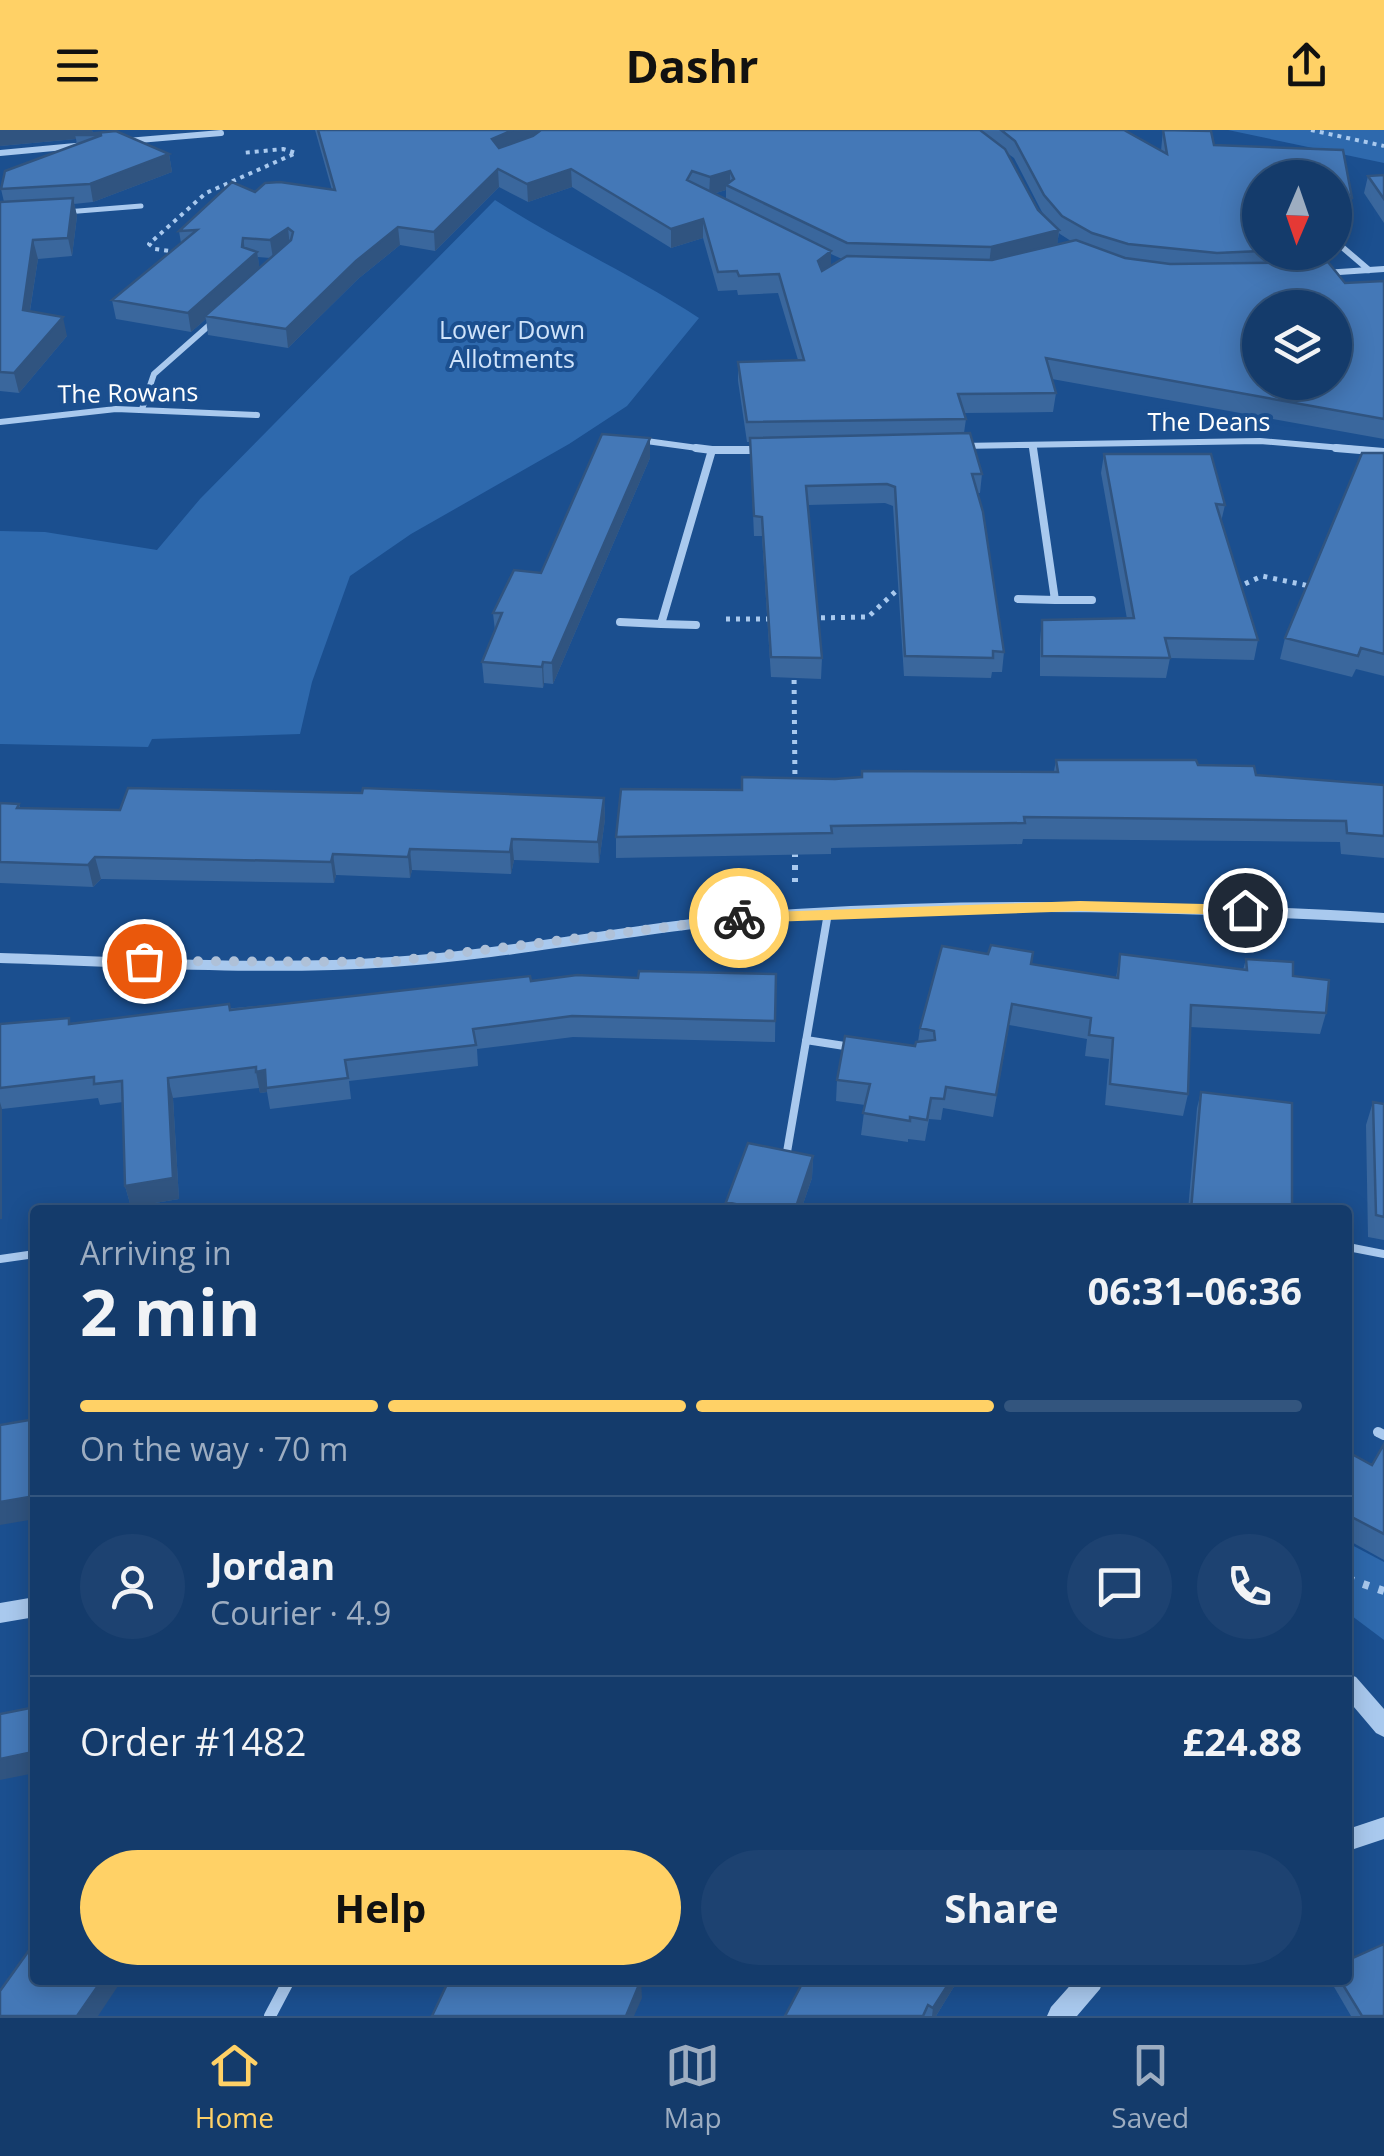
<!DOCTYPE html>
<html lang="en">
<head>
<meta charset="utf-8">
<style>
  :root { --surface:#143b6b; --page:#1d4271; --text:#f1f3f6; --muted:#9dadc1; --line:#33557e; --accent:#ffd166 }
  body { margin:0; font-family:"Open Sans",sans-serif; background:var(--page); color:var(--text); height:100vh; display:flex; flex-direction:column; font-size:38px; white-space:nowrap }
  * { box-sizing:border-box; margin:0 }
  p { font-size:32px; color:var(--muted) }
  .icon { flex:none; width:55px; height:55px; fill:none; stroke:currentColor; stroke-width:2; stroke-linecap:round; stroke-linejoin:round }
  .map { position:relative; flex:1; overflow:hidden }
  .details { position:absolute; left:30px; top:1075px; width:1322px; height:780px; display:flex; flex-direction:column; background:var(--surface); border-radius:10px; box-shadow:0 5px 25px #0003,0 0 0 2px var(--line) }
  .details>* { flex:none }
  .needle { width:65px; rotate:182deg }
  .controls { position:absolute; left:1242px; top:30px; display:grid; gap:20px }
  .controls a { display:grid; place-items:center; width:110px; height:110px; border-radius:50%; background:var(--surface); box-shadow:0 5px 25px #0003,0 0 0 2px var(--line); font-size:50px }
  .pin { position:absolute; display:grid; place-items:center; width:85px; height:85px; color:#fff; margin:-42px; border:5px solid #fff; border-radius:50%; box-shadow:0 2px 10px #0007 }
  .courier { position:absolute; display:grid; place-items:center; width:100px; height:100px; margin:-50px; border:8px solid #ffd166; border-radius:50%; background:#fff; color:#222; box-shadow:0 2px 12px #0007 }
  .summary em { font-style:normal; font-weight:700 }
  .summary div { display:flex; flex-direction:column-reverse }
  .summary { display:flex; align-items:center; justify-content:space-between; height:170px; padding:0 50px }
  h1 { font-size:65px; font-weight:700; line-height:75px }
  .bar { display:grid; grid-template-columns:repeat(4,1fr); gap:15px 10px; align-content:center; height:120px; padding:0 50px }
  .bar i { height:12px; border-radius:8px; background:var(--line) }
  .bar .active { background:var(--accent) }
  .bar p { grid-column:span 4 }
  .line { display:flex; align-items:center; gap:25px; padding:0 50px; border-top:2px solid var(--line) }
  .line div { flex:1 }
  .round { display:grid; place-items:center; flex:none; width:105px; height:105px; border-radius:52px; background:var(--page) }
  .primary-button { display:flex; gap:20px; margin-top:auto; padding:20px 50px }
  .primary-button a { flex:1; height:115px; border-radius:60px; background:var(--accent); color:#111; font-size:40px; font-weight:700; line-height:115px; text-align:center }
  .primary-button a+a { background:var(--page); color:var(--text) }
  header { display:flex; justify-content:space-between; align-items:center; height:130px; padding:0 50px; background:var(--accent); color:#111; font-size:45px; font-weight:700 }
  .tabs { display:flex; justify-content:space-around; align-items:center; height:140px; border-top:2px solid var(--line); background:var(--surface); font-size:28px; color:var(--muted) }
  .tabs a { display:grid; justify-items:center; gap:5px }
  .tabs .active { color:var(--accent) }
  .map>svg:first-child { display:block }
  .green { fill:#2e69ad }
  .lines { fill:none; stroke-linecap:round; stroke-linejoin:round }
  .path-far3 { stroke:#a9c9ee; stroke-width:4; stroke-dasharray:4 5; stroke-linecap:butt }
  .path-far2 { stroke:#a9c9ee; stroke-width:5; stroke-dasharray:4 6; stroke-linecap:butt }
  .path-far1 { stroke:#a9c9ee; stroke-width:6; stroke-dasharray:5 8; stroke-linecap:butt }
  .path { stroke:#a9c9ee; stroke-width:8; stroke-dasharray:6 10; stroke-linecap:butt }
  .service-far2 { stroke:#a9c9ee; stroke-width:5 }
  .service-far1 { stroke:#a9c9ee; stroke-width:8 }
  .service { stroke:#a9c9ee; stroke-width:10 }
  .minor-far3 { stroke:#a9c9ee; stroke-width:6 }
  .minor-far2 { stroke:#a9c9ee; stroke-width:8 }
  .minor-far1 { stroke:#a9c9ee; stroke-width:10 }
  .minor { stroke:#a9c9ee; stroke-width:12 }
  .tertiary { fill:#a9c9ee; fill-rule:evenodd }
  .wall { fill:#3a679d; fill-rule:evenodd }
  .shaded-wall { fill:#305480 }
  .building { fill:#4478b7; stroke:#305480; stroke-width:2.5; fill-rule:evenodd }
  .route { fill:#ffd166 }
  .done { stroke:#afc1d8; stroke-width:10; stroke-dasharray:0 18 }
  .labels { text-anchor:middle; stroke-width:8; stroke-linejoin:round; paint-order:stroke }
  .far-park-label { font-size:25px; fill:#cfe3fa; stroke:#1b4f8f }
  .far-street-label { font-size:25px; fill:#fff; stroke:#1b4f8f }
</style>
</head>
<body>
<header><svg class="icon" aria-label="menu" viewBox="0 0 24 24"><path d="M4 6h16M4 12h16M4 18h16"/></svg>Dashr<svg class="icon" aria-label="share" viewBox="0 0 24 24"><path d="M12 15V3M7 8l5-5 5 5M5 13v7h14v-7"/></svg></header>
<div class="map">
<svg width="1384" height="1886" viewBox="0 0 1384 1886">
  <rect width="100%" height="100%" fill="#1b4f8f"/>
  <path class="green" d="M1228,0H1384V33Z
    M495,70C562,113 633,145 699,188L627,276L569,314L411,404L350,446L312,552L300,604L152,609L148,617L0,614V401L45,402L157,420L200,369Z
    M1348,1413L1384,1432V1510L1348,1483Z"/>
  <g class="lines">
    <path class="path-far3" d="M1311,0L1384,16
      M177,122L155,119L149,114L206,63L296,23L283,19L242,23"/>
    <path class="path-far2" d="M1236,458L1262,446L1314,457
      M811,488L868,487L896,461H904
      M726,489H774
      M794,540L795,657
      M795,720V725"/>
    <path class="path-far1" d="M795,722V752"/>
    <path class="path" d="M1348,1449L1384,1461"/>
    <path class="service-far2" d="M66,82L141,76"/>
    <path class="service-far1" d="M806,910L851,917
      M787,1022L828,783
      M1348,1117L1384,1124
      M0,1129L35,1124"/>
    <path class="service" d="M1378,1302L1384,1305"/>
    <path class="minor-far3" d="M127,11L221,3
      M0,23L86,15
      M1335,111L1369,140
      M1324,143L1384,139
      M142,279L154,244L214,191
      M0,292L116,279L257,285
      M639,310L712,320
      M1033,315L1034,320
      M961,316L1260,311L1365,320
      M712,320H759"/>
    <path class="minor-far2" d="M696,318L712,320
      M1033,318L1055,470H1092
      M1336,318L1384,322
      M1018,469L1055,470
      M620,492L661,494L712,320H759
      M661,494L696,495"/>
    <path class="minor-far1" d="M0,828C130,832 262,841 392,832C527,823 660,792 796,784C992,772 1188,777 1384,788"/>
    <path class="minor" d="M270,1886L289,1850"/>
    <path class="tertiary" d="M35,1467V1487L0,1493V1473Z
      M1348,1544L1356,1547L1384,1579V1607L1376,1603L1348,1570Z
      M1384,1687V1709L1348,1721V1699Z
      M1075,1850H1103L1100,1859L1077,1886H1047L1051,1877Z"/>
  </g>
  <path class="wall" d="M0,0H92L93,4L169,24L172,42L93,72L74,74L77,86L72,126L38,129L30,181L67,206L19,263L0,261V72H4L1,59L77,14L76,9L0,16Z
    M315,0H1124L1161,21L1163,0H1168L1211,1L1214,15L1343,20L1352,68L1348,86H1335V48H1260V122H1318L1316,132H1328L1345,153L1384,151V309L1052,249L1056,263L1053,282L964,283L966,289L964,303H970L982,344L980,363H978L983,382L1004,522L1002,542H992L991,548L904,546L893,376L885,373L808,375L822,528L821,549L771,547L762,406H754L750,312H747L738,251V232L798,230L778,163L738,165L737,160L718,161L703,108L671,118L572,57L528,72L499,57L435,121L400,115L358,149L288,218L208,205L206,189L191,202L116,189L112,170L181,113L179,101L232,52L255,62L265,53L280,52L332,60ZM1007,23L1014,28L1042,82L1048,90L1038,80ZM726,60V69L715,64L716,63ZM1059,103L1060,104L1071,111L1057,114ZM831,124L842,129L831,136ZM258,127L270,128L259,138ZM1260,178H1335V252H1260Z
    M1384,45V93L1364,63L1368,46Z
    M650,308V328L553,554L544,553L543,558L484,553L482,532L495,501L493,483L541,443Z
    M1384,323V546L1356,539L1352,547L1280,529L1285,508Z
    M1104,324L1225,375L1221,392L1258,510L1254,530L1170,528L1166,548L1040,546V510L1042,490L1127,489L1101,343Z
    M1056,630L1198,635L1256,645L1384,655V728L1341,724L1340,712L1023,709L1022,714L831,718V724L616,728V707L742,660L861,647L862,641H1054Z
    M604,668L605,689L599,733L514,730L511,744L412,740L410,748L336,745L334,753L101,749L93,757L0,753V673L19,674L20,678L120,680Z
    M1120,824L1243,840L1246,829L1293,846L1326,883L1320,904L1190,897L1188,964L1183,986L1105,975L1109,929L1085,926L1087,909L1009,895L993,987L943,978L941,990L929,989L925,1011L908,1009V1012L861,1005L865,975L836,971L837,950L915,916L918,912L920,898L1031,834L1116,848Z
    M776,844L775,912L573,907L477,919L478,936L349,951L351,969L270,979L267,962L260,963L259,958L173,968L179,1069L131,1077L125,1056L123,972L100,975L98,968L2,979V1089H0V894L71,893L531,851Z
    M1201,962L1292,1080H1188L1197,978Z
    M1373,972L1384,974V1110L1368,1107L1366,995Z
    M813,1026L812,1048L801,1080H726V1072Z
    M1384,1314V1430L1348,1410V1322L1372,1335Z
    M804,1850H958L936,1886H785Z
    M1330,1850H1348L1384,1886H1351Z"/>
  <path class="shaded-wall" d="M0,0H92L93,5H75L76,9L0,16Z
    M513,0H543L493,27L492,9Z
    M169,24L172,42L93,72L90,54Z
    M498,39L499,57L435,121L434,102Z
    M571,39L572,57L528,72L527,54Z
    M730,41V57L726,55V60L709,65L710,47Z
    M73,68L77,86L72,126L68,108Z
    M703,89V108L671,118V99Z
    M398,97L400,115L358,149L288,218L286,199L356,131Z
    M288,98L290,116L273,128L270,110Z
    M1059,100L1057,118L989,135L991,117Z
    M243,108L246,126L257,122L260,140L205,186L206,189L191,202L188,183L242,117Z
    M33,110L38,129L27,199L23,180Z
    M831,121V139L817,149L818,131Z
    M63,187L67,206L19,263L14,243Z
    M650,308V328L553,554L552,533Z
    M543,532L544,553L543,558L542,537Z
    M604,668L605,689L599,733L598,712Z
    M512,709L514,730L511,744L510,722Z
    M410,719L412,740L410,748L408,727Z
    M333,724L336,745L334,753L331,732Z
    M95,727L101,749L93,757L88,735Z
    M265,940L267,962L260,963L256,942Z
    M168,948L173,968L179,1069L131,1077L125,1056Z
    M0,972L2,979V1089H0Z
    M813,1026L812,1048L801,1080H795Z
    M35,1366V1389L0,1395V1372Z
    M28,1623L35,1638V1655L30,1644L0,1650V1629Z
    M102,1850H122L98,1886H77Z
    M641,1850L642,1868L634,1886H626Z
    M951,1850H958L936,1886H932L933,1878Z"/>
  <path class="building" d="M318,0H513L492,9L499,18L533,6L541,0H980L1005,19L1038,80L1059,100L991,117L847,113L726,55L734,49L730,41L710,47L692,41L687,50L831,121L818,131L822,141L847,126L992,130L1076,110L1125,128L1170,134L1328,132L1345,153L1384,151V289L1046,228L1056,263L958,264L966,289L747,292L738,232L804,230L779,144L739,146L737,141L718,142L703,89L671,99L571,39L527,54L498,39L434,102L398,97L356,131L286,199L205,186L291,110L293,102L288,98L270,110L243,108L242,117L257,122L188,183L112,170L197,100L179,101L232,52L255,62L265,53L280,52L335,60ZM1260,178H1335V252H1260Z
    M1001,0H1124L1167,24L1163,0L1211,1L1214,15L1343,20L1352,68H1335V48H1260V121L1217,123L1128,114L1092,103L1062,86L1044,65L1015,11Z
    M116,1L169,24L90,54L1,59L5,41L102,5H75Z
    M1384,45V69L1368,46Z
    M73,68L68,108L33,110L23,180L63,187L14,243L0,242V72Z
    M970,303L982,344H972L983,382L1004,522L993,521V528L905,526L895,357L887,354L806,356L822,528L771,527L762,387L754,386L750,308Z
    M602,304L650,308L552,533L543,532L542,537L482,532L502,483H493L514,440L541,443Z
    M1362,323H1384V524L1361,518L1358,526L1285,508Z
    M1104,324H1211L1225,375L1216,374L1258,510L1165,508L1170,528L1042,526V490L1134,488Z
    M1056,630H1196L1198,635L1254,636L1256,645L1384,655V706L1347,703L1346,691L1024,687L1025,693L831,696L832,703L616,707L621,659L742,660V647L835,649L862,647V641L1058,642Z
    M128,658L362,663L363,658L604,668L598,712L512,709L510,722L410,719L408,727L333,724L331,732L95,727L88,735L0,732V673L19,674L17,678L120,680Z
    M991,815L1033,822L1031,834L1118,848L1120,824L1247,840L1246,829L1293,832V846L1329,850L1326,883L1191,875L1188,964L1110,954L1113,908L1089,905L1091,888L1012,874L996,965L946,957L944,969L931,968L927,990L910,987V991L863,983L870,954L837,950L845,906L915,916L916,912L935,910L934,901L920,898L942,816L988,824Z
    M639,841L776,844L775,891L572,886L473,899L476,915L345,930L348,948L266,958L265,940L256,942V937L168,948L173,1048L125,1056L122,951L94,954V947L0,958V894L69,888V894L229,874L230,880L530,846L531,851L577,845L638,848Z
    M1201,962L1292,973V1080H1191Z
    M1373,972L1384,974V1087L1376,1085Z
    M748,1013L813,1026L795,1080H763L726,1072Z
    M35,1153V1211L34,1195L31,1196V1154Z
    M35,1289V1366L0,1372V1295Z
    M1384,1314V1404L1348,1385V1322L1372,1335Z
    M35,1577V1639L28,1641V1623L0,1629V1584Z
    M35,1812V1850H102L77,1886H0V1861Z
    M1384,1814V1886H1362L1340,1850H1348V1830Z
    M449,1850H641L626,1886H432Z
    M804,1850H951L933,1878L928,1875L923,1886H785Z"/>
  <path class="route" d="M1080,771L1245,775L1253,780L1245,785L1080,781L739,793L732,788L739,783Z"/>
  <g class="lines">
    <path class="done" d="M144,831L388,832L739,788"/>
  </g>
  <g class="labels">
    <g class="far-park-label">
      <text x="512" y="209">Lower Down<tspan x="512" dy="29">Allotments</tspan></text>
    </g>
    <g class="far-street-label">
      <text transform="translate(128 263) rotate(-1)" y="9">The Rowans</text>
      <text x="1209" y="301">The Deans</text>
    </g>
  </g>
</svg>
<div class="controls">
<a><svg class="needle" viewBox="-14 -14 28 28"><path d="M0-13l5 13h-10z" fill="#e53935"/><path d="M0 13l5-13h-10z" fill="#9dadc1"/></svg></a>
<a><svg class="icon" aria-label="layers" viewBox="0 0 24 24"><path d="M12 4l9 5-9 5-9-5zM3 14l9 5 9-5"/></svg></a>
</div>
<div class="pin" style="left:144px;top:831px;background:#ea580c"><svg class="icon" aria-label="bag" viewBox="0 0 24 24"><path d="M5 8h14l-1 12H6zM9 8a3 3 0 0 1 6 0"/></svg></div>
<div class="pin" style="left:1245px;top:780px;background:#1f2937"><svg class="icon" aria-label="home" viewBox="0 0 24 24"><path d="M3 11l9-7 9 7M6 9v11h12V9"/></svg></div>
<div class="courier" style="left:739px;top:788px"><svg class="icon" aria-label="bike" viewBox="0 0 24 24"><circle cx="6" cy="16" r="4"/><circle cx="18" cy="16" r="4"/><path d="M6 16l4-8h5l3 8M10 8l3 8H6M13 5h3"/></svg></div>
<section class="details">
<div class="summary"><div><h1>2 min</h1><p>Arriving in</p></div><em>06:31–06:36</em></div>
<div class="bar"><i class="active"></i><i class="active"></i><i class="active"></i><i></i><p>On the way · 70 m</p></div>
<div class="line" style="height:180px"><a class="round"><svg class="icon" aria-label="person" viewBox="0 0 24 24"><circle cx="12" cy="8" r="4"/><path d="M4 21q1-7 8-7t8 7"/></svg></a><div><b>Jordan</b><p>Courier · 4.9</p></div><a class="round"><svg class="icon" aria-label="chat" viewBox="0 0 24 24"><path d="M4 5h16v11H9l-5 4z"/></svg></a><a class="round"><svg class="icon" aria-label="phone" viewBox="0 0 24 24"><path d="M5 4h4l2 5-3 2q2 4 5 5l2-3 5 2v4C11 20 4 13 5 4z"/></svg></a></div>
<div class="line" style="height:130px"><div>Order #1482</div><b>£24.88</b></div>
<div class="primary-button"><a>Help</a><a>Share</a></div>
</section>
</div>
<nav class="tabs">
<a class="active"><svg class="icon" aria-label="home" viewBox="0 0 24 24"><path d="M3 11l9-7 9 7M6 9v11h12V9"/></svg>Home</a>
<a><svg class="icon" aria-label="map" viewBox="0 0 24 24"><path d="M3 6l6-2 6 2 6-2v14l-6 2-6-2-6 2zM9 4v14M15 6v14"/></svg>Map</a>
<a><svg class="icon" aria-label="saved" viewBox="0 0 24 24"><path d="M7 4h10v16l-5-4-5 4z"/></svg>Saved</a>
</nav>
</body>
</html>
